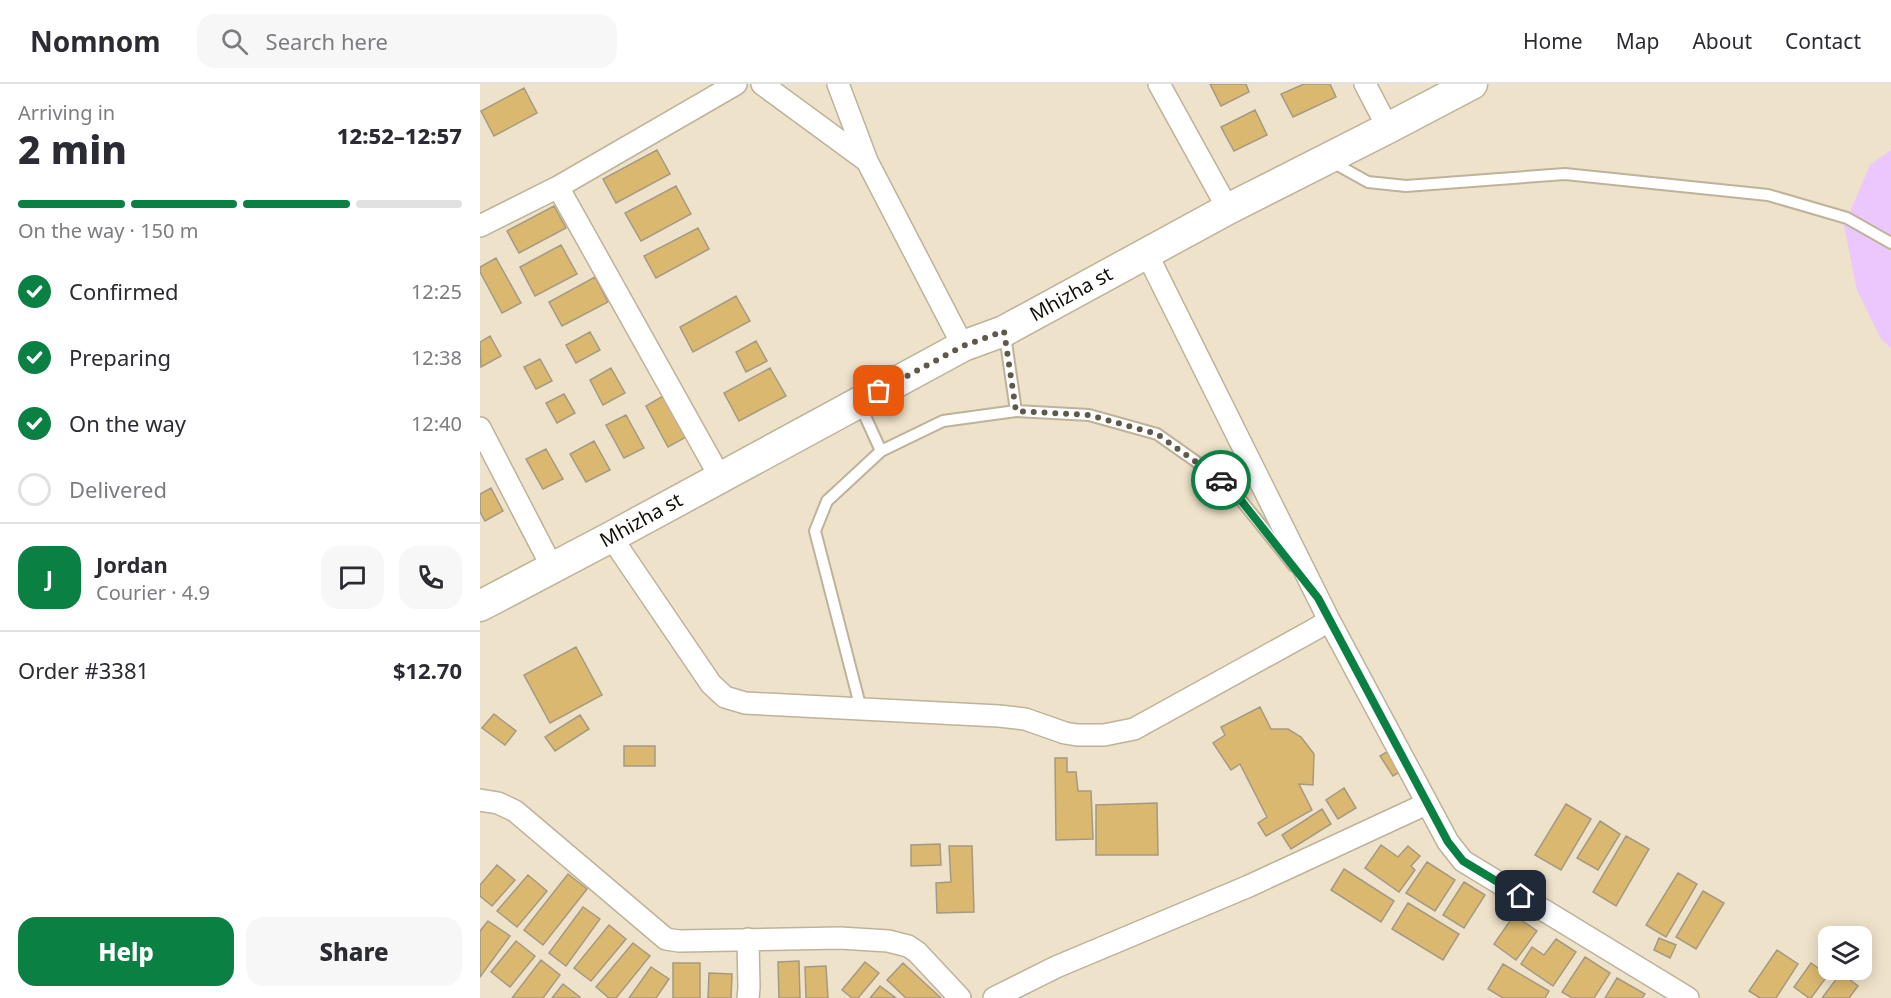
<!DOCTYPE html>
<html lang="en">
<head>
<meta charset="utf-8">
<style>
  :root { --surface:#fff; --page:#f7f7f7; --text:#2b2b33; --muted:#7c7c81; --line:#e1e1e2; --accent:#0b8043 }
  body { margin:0; font-family:"Noto Sans",sans-serif; background:var(--page); color:var(--text); height:100vh; display:flex; flex-direction:column; font-size:22px; white-space:nowrap }
  * { box-sizing:border-box; margin:0 }
  p { font-size:20px; color:var(--muted) }
  .icon { flex:none; width:33px; height:33px; fill:none; stroke:currentColor; stroke-width:2; stroke-linecap:round; stroke-linejoin:round }
  .map { position:relative; flex:1; overflow:hidden }
  .panel { display:flex; flex-direction:column; background:var(--surface); width:480px }
  .panel>* { flex:none }
  .controls { position:absolute; left:1338px; top:842px; display:grid; gap:12px }
  .controls a { display:grid; place-items:center; width:54px; height:54px; border-radius:12px; background:var(--surface); box-shadow:0 3px 15px #0003; font-size:30px }
  .pin { position:absolute; display:grid; place-items:center; width:51px; height:51px; color:#fff; margin:-26px; border-radius:12px; box-shadow:0 3px 9px #0006 }
  .courier { position:absolute; display:grid; place-items:center; width:60px; height:60px; margin:-30px; border:4px solid #0b8043; border-radius:50%; background:#fff; color:#222; box-shadow:0 2px 8px #0007 }
  .summary em { font-style:normal; font-weight:800 }
  .summary div { display:flex; flex-direction:column-reverse }
  .summary { display:flex; align-items:center; justify-content:space-between; height:102px; padding:0 18px }
  h1 { font-size:39px; font-weight:800; line-height:45px }
  .bar { display:grid; grid-template-columns:repeat(4,1fr); gap:9px 6px; align-content:center; height:72px; padding:0 18px }
  .bar i { height:8px; border-radius:4px; background:var(--line) }
  .bar .current { background:var(--accent) }
  .bar p { grid-column:span 4 }
  .line { display:flex; align-items:center; gap:15px; padding:0 18px; border-top:2px solid var(--line) }
  .line div { flex:1 }
  .round { display:grid; place-items:center; flex:none; width:63px; height:63px; border-radius:18px; background:var(--page) }
  ol { padding:0 18px; list-style:none }
  li { display:flex; align-items:center; gap:18px; height:66px }
  li p { margin-inline-start:auto }
  li .icon { padding:6px; border-radius:50%; background:var(--accent); color:#fff; stroke-width:4 }
  li:last-child { color:var(--muted) }
  li i { width:33px; height:33px; border:3px solid var(--line); border-radius:50% }
  .button { display:flex; gap:12px; margin-top:auto; padding:12px 18px }
  .button a { flex:1; height:69px; border-radius:18px; background:var(--accent); color:#fff; font-size:24px; font-weight:800; line-height:69px; text-align:center }
  .button a+a { background:var(--page); color:var(--text) }
  header { display:flex; align-items:center; gap:36px; box-sizing:border-box; height:84px; padding:0 30px; background:var(--surface); border-bottom:2px solid var(--line) }
  header strong { font-size:28px }
  nav { display:flex; gap:33px; margin-inline-start:auto; font-size:21px }
  .search { width:420px; height:54px; background:var(--page); display:flex; align-items:center; gap:15px; box-sizing:border-box; padding:0 21px; border-radius:18px; color:var(--muted); font-size:22px }
  main { display:flex; flex:1; min-height:0 }
  .map>svg:first-child { display:block }
  .green { fill:#ecc7fd }
  .building { fill:#dbb86f; stroke:#a59982; stroke-width:1.5 }
  .lines { fill:none; stroke-linecap:round; stroke-linejoin:round }
  .lane-casing { stroke:#beb29a; stroke-width:14 }
  .street-casing { stroke:#beb29a; stroke-width:24 }
  .secondary-casing { stroke:#beb29a; stroke-width:33 }
  .lane { stroke:#fff; stroke-width:10 }
  .street { stroke:#fff; stroke-width:21 }
  .secondary { stroke:#fff; stroke-width:30 }
  .done { stroke:#60594b; stroke-width:6; stroke-dasharray:0 10.8 }
  .route { stroke:#0b8043; stroke-width:8 }
  .labels { text-anchor:middle; stroke-width:5; stroke-linejoin:round; paint-order:stroke }
  .street-label { font-size:20px; fill:#130f07; stroke:#fff }
</style>
</head>
<body>
<header>
<strong>Nomnom</strong>
<div class="search"><svg class="icon" aria-label="search" viewBox="0 0 24 24"><circle cx="10" cy="10" r="6"/><path d="M15 15l6 6"/></svg>Search here</div>
<nav><a>Home</a><a>Map</a><a>About</a><a>Contact</a></nav>
</header>
<main>
<section class="panel">
<div class="summary"><div><h1>2 min</h1><p>Arriving in</p></div><em>12:52–12:57</em></div>
<div class="bar"><i class="current"></i><i class="current"></i><i class="current"></i><i></i><p>On the way · 150 m</p></div>
<ol>
<li><svg class="icon" aria-label="check" viewBox="0 0 24 24"><path d="M5 12l5 5 9-10"/></svg>Confirmed<p>12:25</p></li>
<li><svg class="icon" aria-label="check" viewBox="0 0 24 24"><path d="M5 12l5 5 9-10"/></svg>Preparing<p>12:38</p></li>
<li><svg class="icon" aria-label="check" viewBox="0 0 24 24"><path d="M5 12l5 5 9-10"/></svg>On the way<p>12:40</p></li>
<li><i></i>Delivered</li>
</ol>
<div class="line" style="height:108px"><b class="round" style="background:var(--accent);color:#fff">J</b><div><b>Jordan</b><p>Courier · 4.9</p></div><a class="round"><svg class="icon" aria-label="chat" viewBox="0 0 24 24"><path d="M4 5h16v11H9l-5 4z"/></svg></a><a class="round"><svg class="icon" aria-label="phone" viewBox="0 0 24 24"><path d="M5 4h4l2 5-3 2q2 4 5 5l2-3 5 2v4C11 20 4 13 5 4z"/></svg></a></div>
<div class="line" style="height:78px"><div>Order #3381</div><b>$12.70</b></div>
<div class="button"><a>Help</a><a>Share</a></div>
</section>
<div class="map">
<svg width="1411" height="914" viewBox="0 0 1411 914">
  <rect width="100%" height="100%" fill="#efe2ca"/>
  <path class="green" d="M1411,66V264L1401,255L1377,206L1364,142L1390,81Z"/>
  <path class="building" d="M730,0H766L769,8L741,22Z
    M824,0H850L856,13L813,33L801,10Z
    M44,4L57,29L14,52L1,27Z
    M775,26L787,51L754,67L741,43Z
    M177,66L190,90L136,119L123,95Z
    M196,102L211,130L161,157L145,129Z
    M74,122L86,144L39,169L27,147Z
    M218,144L229,165L176,194L164,172Z
    M81,161L97,190L55,212L40,183Z
    M16,174L41,219L22,229L0,188V183Z
    M115,193L128,218L82,242L69,218Z
    M256,212L270,237L213,268L200,243Z
    M110,248L120,266L96,279L86,261Z
    M10,252L21,272L1,283L0,258Z
    M276,257L287,277L266,288L256,268Z
    M60,275L72,297L56,305L44,283Z
    M131,284L145,309L123,321L110,296Z
    M290,284L306,312L259,337L244,309Z
    M84,310L95,329L77,339L66,319Z
    M183,312L206,353L188,363L166,322Z
    M146,331L164,364L144,374L126,341Z
    M114,357L130,386L106,398L90,370Z
    M66,365L83,395L63,405L46,375Z
    M11,404L23,427L5,437L0,428V410Z
    M96,563L122,611L70,639L44,591Z
    M780,623L791,645H808L821,653L834,670L833,701L819,700L832,726L786,752L778,739L787,733L760,680L751,686L733,659L745,651L741,643Z
    M14,630L36,647L25,661L2,644Z
    M100,631L109,645L75,667L65,653Z
    M144,662H175V682H144Z
    M910,666L923,686L913,692L900,672Z
    M575,674H587V688H596L598,707H611L613,755L576,756Z
    M864,704L876,724L858,735L846,716Z
    M677,719L678,771H616V721Z
    M1086,720L1111,735L1081,786L1055,771Z
    M842,725L851,740L811,765L802,751Z
    M1120,737L1140,750L1118,786L1097,774Z
    M1146,752L1169,765L1136,822L1113,808Z
    M460,760L461,781L431,782V761Z
    M901,761L918,773L928,762L940,772L931,782L935,786L919,808L885,784Z
    M469,762H492L494,828L457,829L456,799L471,798Z
    M947,778L975,796L955,827L926,809Z
    M17,781L35,796L12,822L0,812V801Z
    M864,785L914,817L901,838L851,806Z
    M1198,789L1217,800L1186,853L1166,841Z
    M88,790L107,805L63,861L44,846Z
    M48,791L67,807L37,843L17,827Z
    M984,798L1005,811L984,844L963,831Z
    M1223,807L1244,819L1216,865L1196,853Z
    M928,819L979,850L963,876L912,845Z
    M103,823L120,835L86,882L69,869Z
    M1034,831L1057,847L1036,876L1014,860Z
    M8,837L30,852L0,893V847Z
    M129,841L146,855L111,897L94,884Z
    M1179,854L1196,861L1190,874L1174,866Z
    M1076,855L1096,868L1073,902L1041,880L1052,863L1064,871Z
    M36,857L55,872L30,903L11,888Z
    M153,859L170,872L136,914H129L116,903Z
    M1297,866L1318,880L1296,914H1280L1269,907Z
    M1105,873L1130,889L1114,914H1092L1082,908Z
    M61,876L80,891L63,914H32Z
    M319,877L320,914H299L298,878Z
    M385,878L399,889L378,914H372L362,906Z
    M193,879H220V914H193Z
    M423,879L461,914H426L407,896Z
    M1331,879L1348,891L1331,914H1329L1314,903Z
    M1023,880L1069,907L1065,914H1023L1008,905Z
    M346,882L348,914H326L325,883Z
    M171,883L189,895L176,914H149Z
    M229,889L252,890L251,914H228Z
    M1361,889L1378,902L1369,914H1342Z
    M1137,894L1165,910L1162,914H1125Z
    M83,900L100,913L99,914H72Z
    M400,902L416,914H390Z"/>
  <g class="lines">
    <g class="lane-casing">
      <path id="lane" d="M852,78L888,98L926,102L1085,90L1288,111L1367,134L1411,159
        M525,251L536,327L609,331L677,350L748,400L814,482
        M380,321L401,367L463,337L536,327
        M381,625L335,447L347,417L401,367"/>
    </g>
    <g class="street-casing">
      <path id="street" d="M282,0L387,77
        M358,0L387,77L483,262
        M679,0L748,125
        M885,0L908,44
        M78,103L256,0
        M0,142L78,103L240,393
        M666,168L849,536L968,758L983,777L1208,914
        M0,344L72,483
        M131,453L231,600L245,613L265,619L519,632L545,635L585,649L597,651H624L654,645L837,544L849,536
        M0,716L18,719L35,727L186,855L199,857L360,854L408,857L428,862L437,868L480,914
        M268,914L269,904L268,855
        M514,914L576,883L769,802L946,720"/>
    </g>
    <g class="secondary-casing">
      <path id="secondary" d="M0,522L131,453L483,262L524,247L748,125L908,44L992,0"/>
    </g>
    <use href="#lane" class="lane"/>
    <use href="#street" class="street"/>
    <use href="#secondary" class="secondary"/>
  </g>
  <g class="lines">
    <path class="done" d="M399,307L483,262L524,247L536,327L609,331L677,350L741,396"/>
    <path class="route" d="M741,396L748,400L838,514L968,758L983,777L1041,812"/>
  </g>
  <g class="labels">
    <g class="street-label">
      <text transform="translate(591 210) rotate(-29)" y="7">Mhizha st</text>
      <text transform="translate(161 436) rotate(-29)" y="7">Mhizha st</text>
    </g>
  </g>
</svg>
<div class="controls">
<a><svg class="icon" aria-label="layers" viewBox="0 0 24 24"><path d="M12 4l9 5-9 5-9-5zM3 14l9 5 9-5"/></svg></a>
</div>
<div class="pin" style="left:399px;top:307px;background:#ea580c"><svg class="icon" aria-label="bag" viewBox="0 0 24 24"><path d="M5 8h14l-1 12H6zM9 8a3 3 0 0 1 6 0"/></svg></div>
<div class="pin" style="left:1041px;top:812px;background:#1f2937"><svg class="icon" aria-label="home" viewBox="0 0 24 24"><path d="M3 11l9-7 9 7M6 9v11h12V9"/></svg></div>
<div class="courier" style="left:741px;top:396px"><svg class="icon" aria-label="car" viewBox="0 0 24 24"><path d="M5 17H2v-5l4-1 3-4h7l3 4 3 1v5h-3M9 17h6M6 11h13"/><circle cx="7" cy="17" r="2"/><circle cx="17" cy="17" r="2"/></svg></div>
</div>
</main>
</body>
</html>
